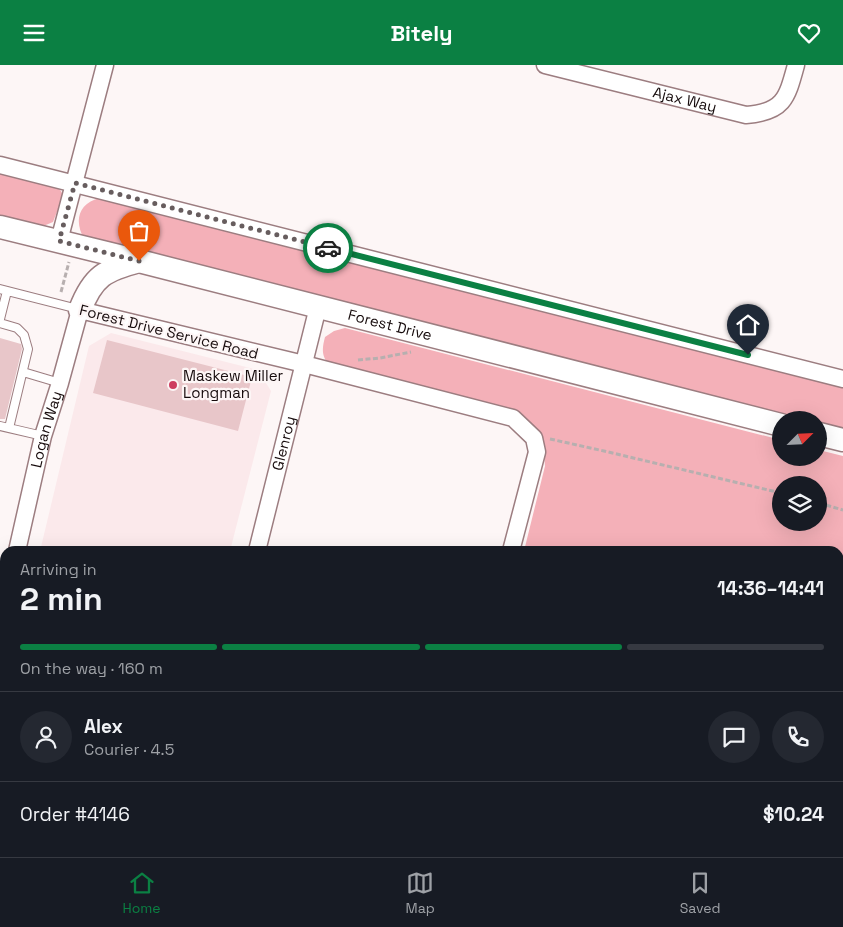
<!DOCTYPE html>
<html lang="en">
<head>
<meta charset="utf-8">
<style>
  :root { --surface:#171b24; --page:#242831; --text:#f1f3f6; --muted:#9ea1a6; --line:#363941; --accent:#0b8043 }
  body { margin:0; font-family:"Space Grotesk",sans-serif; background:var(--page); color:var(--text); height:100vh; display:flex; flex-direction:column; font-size:19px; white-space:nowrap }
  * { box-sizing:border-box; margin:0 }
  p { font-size:16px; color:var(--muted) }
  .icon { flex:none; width:28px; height:28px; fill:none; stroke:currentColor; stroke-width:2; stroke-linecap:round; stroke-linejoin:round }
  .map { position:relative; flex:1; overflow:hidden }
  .drawer { position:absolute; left:0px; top:481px; width:844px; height:311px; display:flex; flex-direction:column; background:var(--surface); border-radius:15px 15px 0 0; box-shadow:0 5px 20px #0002 }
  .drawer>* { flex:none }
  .needle { width:32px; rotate:66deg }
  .buttons { position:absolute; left:772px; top:346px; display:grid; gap:10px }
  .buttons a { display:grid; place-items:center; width:55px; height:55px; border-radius:50%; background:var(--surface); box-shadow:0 5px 20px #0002; font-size:25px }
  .pin { position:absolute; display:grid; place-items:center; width:42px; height:42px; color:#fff; margin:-51px -21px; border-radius:50% 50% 50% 0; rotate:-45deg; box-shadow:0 0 5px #0007 }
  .pin .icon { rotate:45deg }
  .courier { position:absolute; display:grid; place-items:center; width:50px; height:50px; margin:-25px; border:4px solid #0b8043; border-radius:50%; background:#fff; color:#222; box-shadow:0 1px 6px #0007 }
  .summary em { font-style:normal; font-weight:800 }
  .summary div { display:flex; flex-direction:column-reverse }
  .summary { display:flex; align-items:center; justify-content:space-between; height:85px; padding:0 20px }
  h1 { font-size:32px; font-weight:800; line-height:38px }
  .bar { display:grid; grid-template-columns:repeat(4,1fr); gap:8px 5px; align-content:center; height:60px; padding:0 20px }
  .bar i { height:6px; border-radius:4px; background:var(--line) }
  .bar .selected { background:var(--accent) }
  .bar p { grid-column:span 4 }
  .line { display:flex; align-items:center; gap:12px; padding:0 20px; border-top:1px solid var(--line) }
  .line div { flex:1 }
  .round { display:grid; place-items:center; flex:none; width:52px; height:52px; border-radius:26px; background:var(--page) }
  header { display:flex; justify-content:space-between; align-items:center; height:65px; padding:0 20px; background:var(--accent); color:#fff; font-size:22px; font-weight:800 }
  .dock { display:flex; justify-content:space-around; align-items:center; height:70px; border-top:1px solid var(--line); background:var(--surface); font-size:14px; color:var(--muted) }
  .dock a { display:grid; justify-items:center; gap:2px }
  .dock .selected { color:var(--accent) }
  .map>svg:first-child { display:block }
  .built { fill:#fbe9eb }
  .green { fill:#f4b0b8; fill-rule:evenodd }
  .building { fill:#e8c6c9 }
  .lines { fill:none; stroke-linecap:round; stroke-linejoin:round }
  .service-casing { stroke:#9c7d80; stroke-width:10 }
  .minor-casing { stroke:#9c7d80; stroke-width:19 }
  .secondary-casing { stroke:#9c7d80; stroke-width:25 }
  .path { stroke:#b7afaf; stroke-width:3; stroke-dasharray:5 2.5; stroke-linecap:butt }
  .service { stroke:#fff; stroke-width:8 }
  .minor { stroke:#fff; stroke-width:16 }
  .secondary { stroke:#fff; stroke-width:22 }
  .done { stroke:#675d5e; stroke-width:5; stroke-dasharray:0 9 }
  .route { stroke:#0b8043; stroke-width:6 }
  .poi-dot { fill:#ce3e60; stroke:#fdf6f6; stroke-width:2 }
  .labels { text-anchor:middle; stroke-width:4.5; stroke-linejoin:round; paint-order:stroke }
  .street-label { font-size:15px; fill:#160b0c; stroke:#fdf6f6 }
  .poi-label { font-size:15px; fill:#160b0c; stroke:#fdf6f6; text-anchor:start }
</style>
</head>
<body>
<header><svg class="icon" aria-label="menu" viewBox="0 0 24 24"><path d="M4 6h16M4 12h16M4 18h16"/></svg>Bitely<svg class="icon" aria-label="heart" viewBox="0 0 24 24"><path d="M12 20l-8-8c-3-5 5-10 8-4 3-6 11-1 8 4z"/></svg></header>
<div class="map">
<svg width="843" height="792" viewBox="0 0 843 792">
  <rect width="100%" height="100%" fill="#fdf6f6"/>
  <path class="built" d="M111,268L258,305L271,326L230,486H58L41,482L89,281Z"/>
  <path class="green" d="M0,108L57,122L61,126L63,131L53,157L41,162L0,151Z
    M100,133L843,322V368L819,362V355H792L84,174C74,156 78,138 100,133Z
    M345,263L781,375V392H819V385L843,391V583H839V486H524L545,401L544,389L534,363L330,301C321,291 322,284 325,272L334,266ZM781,420H819V458H781Z"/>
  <path class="building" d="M0,273L21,279L22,284L5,354H0Z
    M107,275L252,312L238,366L93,328Z"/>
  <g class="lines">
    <g class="service-casing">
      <path id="service" d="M0,224L78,244
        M0,254L7,226
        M0,258L17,263L24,270L28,284L9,363
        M23,307L60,318
        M0,361L43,371"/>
    </g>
    <g class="minor-casing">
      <g id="minor">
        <path id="s1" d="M545,0L746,50C784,47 787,33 796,0"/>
        <path d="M0,100L843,314"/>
        <path d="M59,176L105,0"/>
        <path id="s2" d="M17,486L43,371L60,318L80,245L304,299L513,353L534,373L537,387L511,486"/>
        <path id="s3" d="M257,486L318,242"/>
        <path d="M0,553L5,533"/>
        <path d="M839,588L843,587"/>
        <path d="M565,788L582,792"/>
        <path d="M180,792L182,788"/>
      </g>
    </g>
    <g class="secondary-casing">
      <g id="secondary">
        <path id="s4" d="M0,162L139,196L781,360"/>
        <path d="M80,245C93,211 105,205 139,196"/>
        <path d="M819,369L843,375"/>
      </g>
    </g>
    <path class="path" d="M61,227L69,197
      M358,295L380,293L411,287
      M550,374L604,386L781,428
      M819,438L843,445"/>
    <use href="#service" class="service"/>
    <use href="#minor" class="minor"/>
    <use href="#secondary" class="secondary"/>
  </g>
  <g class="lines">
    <path class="done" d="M139,196L59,176L75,118L328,183"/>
    <path class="route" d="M328,183L748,290"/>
  </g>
  <circle class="poi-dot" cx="173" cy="320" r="5"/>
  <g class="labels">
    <g class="street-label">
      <text dy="5" stroke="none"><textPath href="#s1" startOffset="144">Ajax Way</textPath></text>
      <text dy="5" stroke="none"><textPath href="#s4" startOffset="402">Forest Drive</textPath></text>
      <text transform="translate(169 267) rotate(14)" y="5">Forest Drive Service Road</text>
      <text dy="5" stroke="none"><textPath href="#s2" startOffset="125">Logan Way</textPath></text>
      <text dy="5" stroke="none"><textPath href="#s3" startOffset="111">Glenroy</textPath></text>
    </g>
    <g class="poi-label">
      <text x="183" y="316">Maskew Miller<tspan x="183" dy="17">Longman</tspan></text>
    </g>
  </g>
</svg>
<div class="buttons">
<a><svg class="needle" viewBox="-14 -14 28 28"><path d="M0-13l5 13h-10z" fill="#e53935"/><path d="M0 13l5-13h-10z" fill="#9ea1a6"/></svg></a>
<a><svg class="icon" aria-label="layers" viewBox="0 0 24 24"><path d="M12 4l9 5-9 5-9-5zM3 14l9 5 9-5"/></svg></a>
</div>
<div class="pin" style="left:139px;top:196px;background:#ea580c"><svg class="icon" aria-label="bag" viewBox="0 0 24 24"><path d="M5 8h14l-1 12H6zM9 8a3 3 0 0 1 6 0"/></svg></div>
<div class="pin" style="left:748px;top:290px;background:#1f2937"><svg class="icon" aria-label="home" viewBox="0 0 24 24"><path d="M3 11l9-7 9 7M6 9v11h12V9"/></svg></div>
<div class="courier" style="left:328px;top:183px"><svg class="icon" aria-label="car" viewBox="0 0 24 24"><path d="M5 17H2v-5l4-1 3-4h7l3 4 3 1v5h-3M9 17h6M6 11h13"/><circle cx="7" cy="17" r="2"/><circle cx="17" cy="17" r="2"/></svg></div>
<section class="drawer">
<div class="summary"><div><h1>2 min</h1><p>Arriving in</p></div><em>14:36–14:41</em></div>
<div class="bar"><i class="selected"></i><i class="selected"></i><i class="selected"></i><i></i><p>On the way · 160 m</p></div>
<div class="line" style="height:90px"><a class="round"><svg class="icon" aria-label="person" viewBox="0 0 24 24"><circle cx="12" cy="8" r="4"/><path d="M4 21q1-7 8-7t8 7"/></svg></a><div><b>Alex</b><p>Courier · 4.5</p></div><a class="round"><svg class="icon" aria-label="chat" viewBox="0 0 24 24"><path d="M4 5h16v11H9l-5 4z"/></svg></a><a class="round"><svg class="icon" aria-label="phone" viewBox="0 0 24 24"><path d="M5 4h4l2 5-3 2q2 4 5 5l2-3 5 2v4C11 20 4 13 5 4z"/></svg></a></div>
<div class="line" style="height:65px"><div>Order #4146</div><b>$10.24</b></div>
</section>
</div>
<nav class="dock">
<a class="selected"><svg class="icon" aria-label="home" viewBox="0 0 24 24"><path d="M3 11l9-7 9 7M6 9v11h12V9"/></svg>Home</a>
<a><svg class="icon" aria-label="map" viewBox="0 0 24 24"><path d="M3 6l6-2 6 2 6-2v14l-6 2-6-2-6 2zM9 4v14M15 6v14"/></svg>Map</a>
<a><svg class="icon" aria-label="saved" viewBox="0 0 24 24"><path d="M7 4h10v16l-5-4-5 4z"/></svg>Saved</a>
</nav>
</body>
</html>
